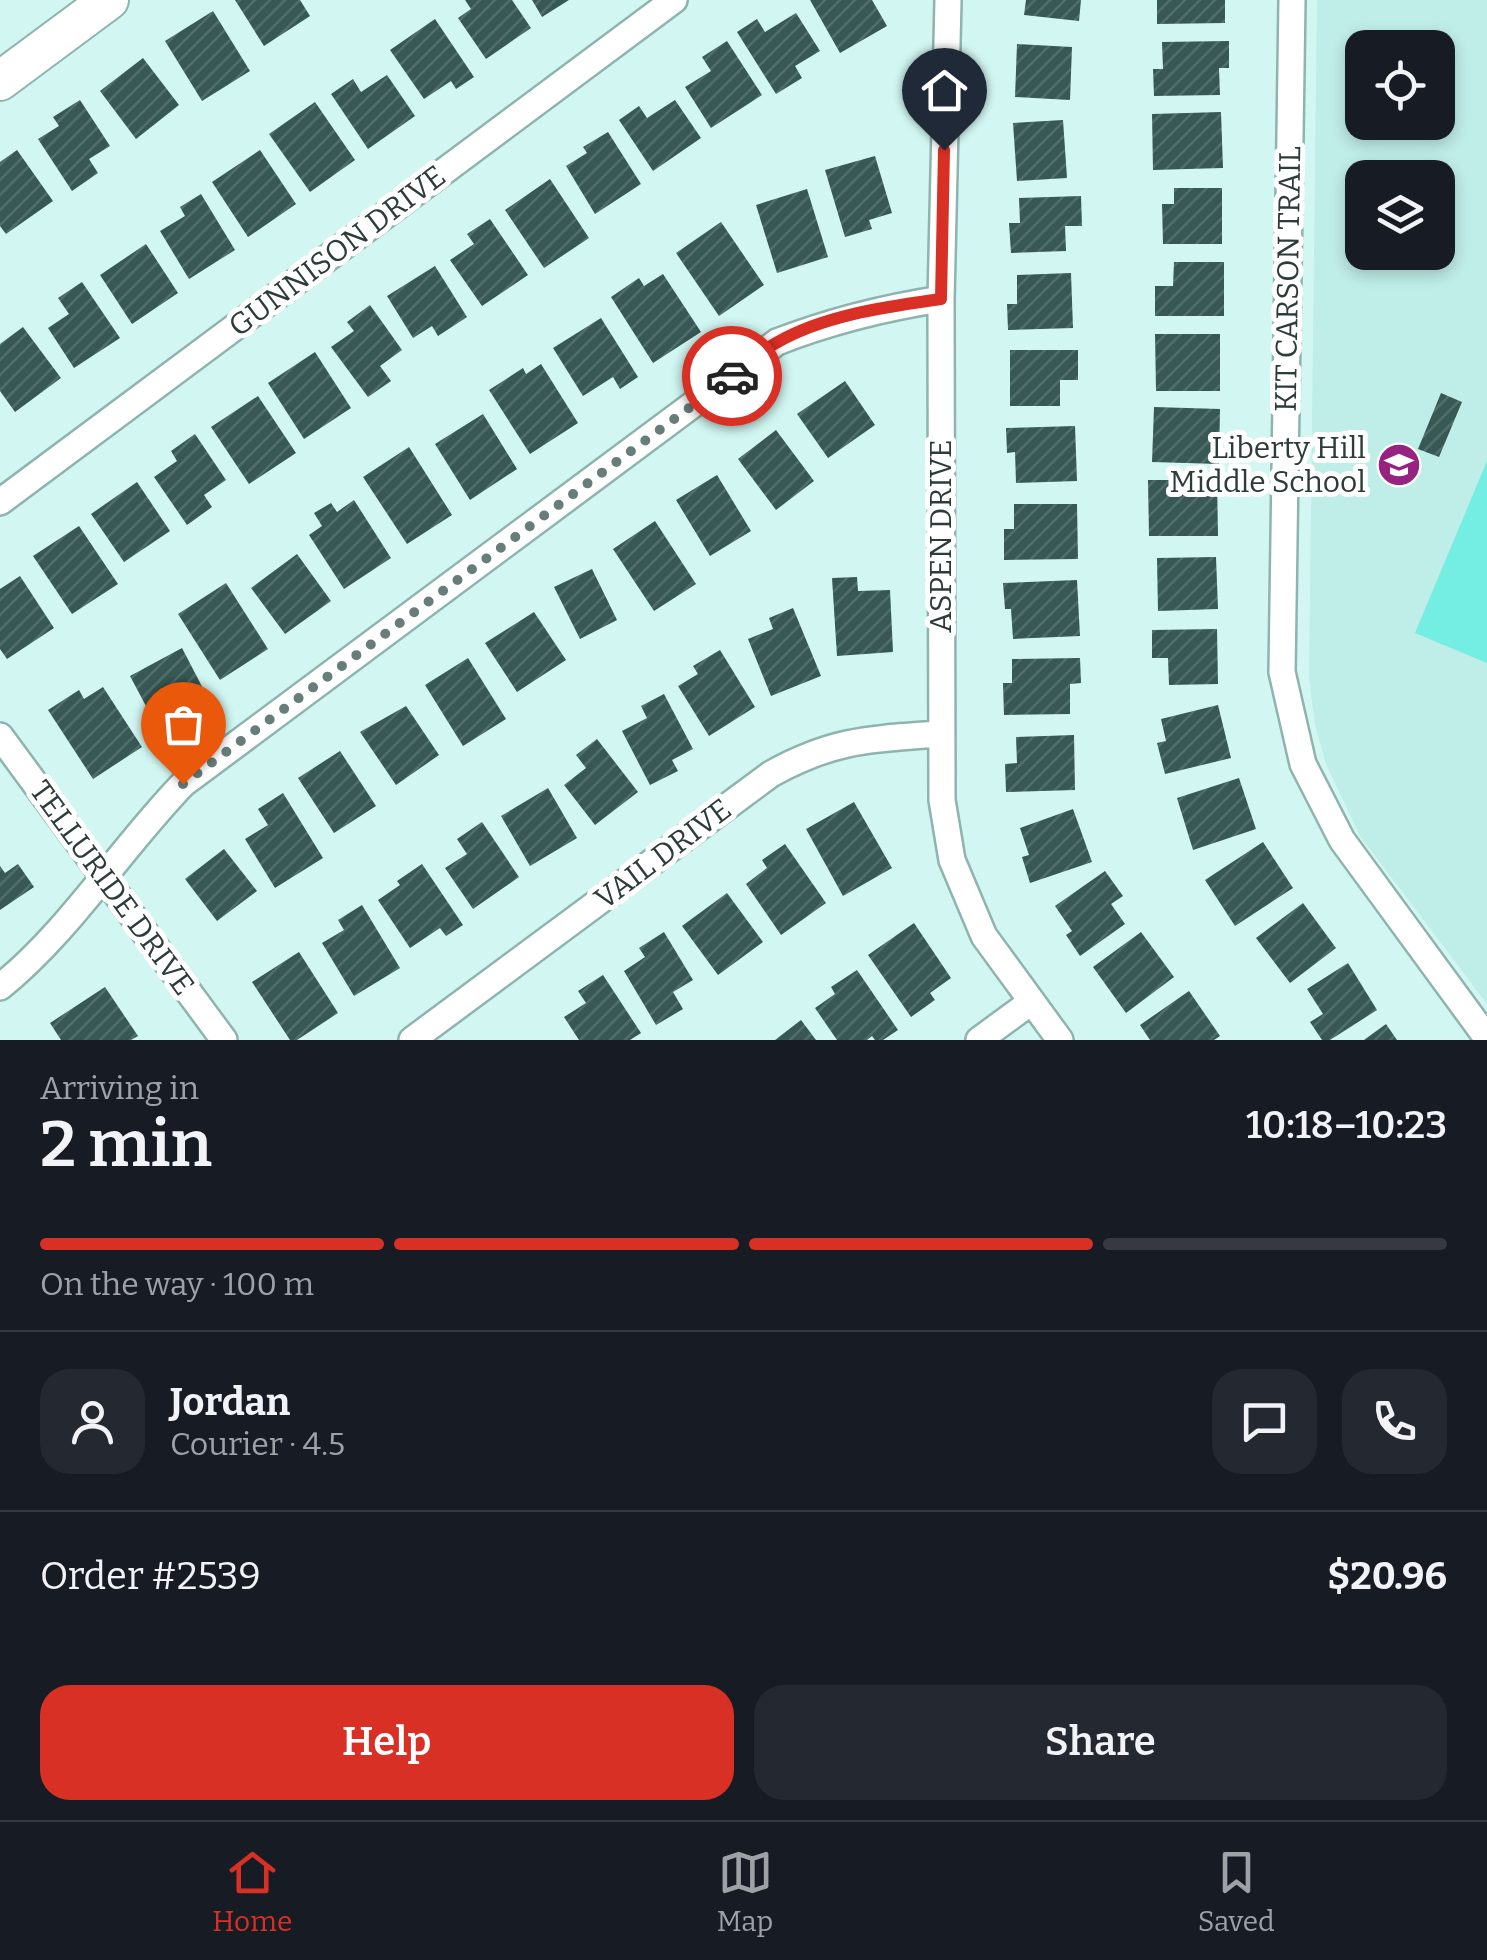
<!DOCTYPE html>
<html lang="en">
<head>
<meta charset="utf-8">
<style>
  :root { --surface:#171b24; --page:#242831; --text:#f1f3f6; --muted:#9ea1a6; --line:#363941; --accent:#d93025 }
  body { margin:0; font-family:Bitter,serif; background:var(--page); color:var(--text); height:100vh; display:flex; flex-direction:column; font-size:38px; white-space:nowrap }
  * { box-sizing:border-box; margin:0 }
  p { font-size:32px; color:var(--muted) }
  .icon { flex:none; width:55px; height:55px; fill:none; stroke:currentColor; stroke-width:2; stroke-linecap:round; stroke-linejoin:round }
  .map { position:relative; height:1040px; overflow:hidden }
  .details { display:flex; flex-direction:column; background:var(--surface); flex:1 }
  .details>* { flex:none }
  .tools { position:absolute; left:1345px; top:30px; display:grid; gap:20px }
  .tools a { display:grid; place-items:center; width:110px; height:110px; border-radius:20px; background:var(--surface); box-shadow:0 5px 15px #0003; font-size:50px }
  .pin { position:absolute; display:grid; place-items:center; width:85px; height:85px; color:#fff; margin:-102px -42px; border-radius:50% 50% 50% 0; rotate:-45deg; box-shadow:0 0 10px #0007 }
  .pin .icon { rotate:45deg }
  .courier { position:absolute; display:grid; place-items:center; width:100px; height:100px; margin:-50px; border:8px solid #d93025; border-radius:50%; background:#fff; color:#222; box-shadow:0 2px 12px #0007 }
  .summary em { font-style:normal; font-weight:600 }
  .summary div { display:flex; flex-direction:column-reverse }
  .summary { display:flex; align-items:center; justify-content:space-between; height:170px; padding:0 40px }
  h1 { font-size:65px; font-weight:600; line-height:75px }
  .bar { display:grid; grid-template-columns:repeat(4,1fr); gap:15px 10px; align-content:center; height:120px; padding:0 40px }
  .bar i { height:12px; border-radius:8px; background:var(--line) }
  .bar .on { background:var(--accent) }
  .bar p { grid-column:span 4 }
  .line { display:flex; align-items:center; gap:25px; padding:0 40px; border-top:2px solid var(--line) }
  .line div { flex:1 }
  .round { display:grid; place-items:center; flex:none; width:105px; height:105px; border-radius:30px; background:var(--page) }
  .action { display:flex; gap:20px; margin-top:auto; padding:20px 40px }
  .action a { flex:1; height:115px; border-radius:30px; background:var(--accent); color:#fff; font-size:40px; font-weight:600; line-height:115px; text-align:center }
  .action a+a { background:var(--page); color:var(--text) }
  .tab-bar { display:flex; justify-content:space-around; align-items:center; height:140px; border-top:2px solid var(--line); background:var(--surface); font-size:28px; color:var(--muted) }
  .tab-bar a { display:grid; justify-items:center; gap:5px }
  .tab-bar .on { color:var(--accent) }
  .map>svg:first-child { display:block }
  .built { fill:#bfede7; fill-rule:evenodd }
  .pitch { fill:#74ede2 }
  .building { fill:url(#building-hatch) }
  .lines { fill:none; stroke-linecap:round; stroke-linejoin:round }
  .street-casing { stroke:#8fb3ae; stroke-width:30 }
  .secondary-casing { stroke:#8fb3ae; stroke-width:42 }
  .street { stroke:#fff; stroke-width:25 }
  .secondary { stroke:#fff; stroke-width:38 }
  .done { stroke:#677d7a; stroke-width:10; stroke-dasharray:0 18 }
  .route { stroke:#d93025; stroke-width:12 }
  .labels { text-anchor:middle; stroke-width:10; stroke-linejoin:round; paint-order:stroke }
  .street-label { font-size:30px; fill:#2d3c3a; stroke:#fff }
  .poi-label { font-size:30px; fill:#2d3c3a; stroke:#fff; text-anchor:end }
</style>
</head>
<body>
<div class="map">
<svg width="1487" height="1040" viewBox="0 0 1487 1040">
  <defs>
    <pattern id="building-hatch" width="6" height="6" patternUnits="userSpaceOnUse" patternTransform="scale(2.5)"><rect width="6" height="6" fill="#375854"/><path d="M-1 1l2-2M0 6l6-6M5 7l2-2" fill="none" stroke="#526e6a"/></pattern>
  </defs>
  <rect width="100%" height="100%" fill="#d2f7f2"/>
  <path class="built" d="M1317,0H1487V1004L1360,836L1326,764L1315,725L1309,678ZM1362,48H1438V122H1362ZM1362,178H1438V252H1362Z"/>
  <path class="pitch" d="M1487,461V663L1415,633Z"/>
  <path class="building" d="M235,0H300L310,16L264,46Z
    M465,0H512L531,28L486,59L458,18L471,9Z
    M532,0H569L542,17Z
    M810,0H872L887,26L840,53Z
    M1026,0H1081L1079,21L1024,15Z
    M1157,0H1225V23L1157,24Z
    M213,11L250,71L202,101L165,41Z
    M796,13L820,51L795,66L802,78L776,94L737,32L757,19L765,32Z
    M435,19L474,77L456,89L451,81L424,99L390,50Z
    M727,41L762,95L711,128L685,87L711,71L702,57Z
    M1229,41V68H1219L1220,95L1154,96L1153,69H1163L1162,42Z
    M1017,44L1072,47L1070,100L1015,97Z
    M143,58L179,105L136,139L100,91Z
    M387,75L415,116L368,149L331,94L353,79L361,92Z
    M80,100L110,146L89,159L98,173L72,191L38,139L59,126L53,117Z
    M675,100L701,138L653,171L619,120L639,106L647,118Z
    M315,102L355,160L310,192L269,134Z
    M1221,112L1223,168L1153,170L1152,114Z
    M1063,120L1067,178L1017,181L1013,123Z
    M608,132L641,184L595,214L566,166L587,153L583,147Z
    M17,150L53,201L6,234L0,226V162Z
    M260,150L296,204L248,237L212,182Z
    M875,156L892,213L869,220L872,229L845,237L825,170Z
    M550,179L589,238L544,268L505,210Z
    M1174,188H1222V244H1163L1162,204H1174Z
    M807,189L828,257L777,273L756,205Z
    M201,194L235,250L189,279L160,231L185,216L180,207Z
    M1081,196L1082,226H1065L1066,251L1011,253L1009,223H1020L1019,198Z
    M490,219L528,275L482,306L450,260L474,244L467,234Z
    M721,222L764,285L719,316L676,253Z
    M146,244L178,293L132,324L100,275Z
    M1174,262H1224V316H1155V286H1173Z
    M435,266L467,317L438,336L432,326L413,338L387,296Z
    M1071,273L1073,328L1008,330L1007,304H1017V275Z
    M663,274L701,332L653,363L611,297L639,278L644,286Z
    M82,282L120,338L74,368L48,328L69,314L58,298Z
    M370,305L402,350L380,366L391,381L368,397L331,347L354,331L347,322Z
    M601,318L638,377L620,389L613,377L583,396L553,348Z
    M23,327L61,378L15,412L0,391V344Z
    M1155,334H1220V391H1156Z
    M1010,350H1078V380H1060V406H1010Z
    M315,352L351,408L304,439L268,383Z
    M541,364L578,423L530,454L489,390L523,368L526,374Z
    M845,381L875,425L828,458L797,414Z
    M1441,393L1462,402L1439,457L1418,449Z
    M258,396L296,453L249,484L211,427Z
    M1154,407L1220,409L1219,464L1152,462Z
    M483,414L517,469L470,500L435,444Z
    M1075,426L1077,481L1016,483L1015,452L1007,453L1006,428Z
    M776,430L814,481L776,510L738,459Z
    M195,434L226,480L204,495L212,507L187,525L154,477L177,461L171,451Z
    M409,447L452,515L407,544L363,477Z
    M717,475L751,531L710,556L676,500Z
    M1148,480H1217L1218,536H1149Z
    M137,482L170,531L124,562L91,514Z
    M354,500L391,558L344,589L309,535L322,526L314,513L331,503L337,512Z
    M1014,504H1077L1078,559L1004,560V529H1014Z
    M655,521L696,584L654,611L613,549Z
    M79,526L118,584L72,614L33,556Z
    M297,554L331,601L285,634L251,588Z
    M1216,557L1218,609L1158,611L1157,558Z
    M592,569L617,620L580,639L554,587Z
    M20,576L54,628L7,659L0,649V589Z
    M857,577L858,591L890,590L893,652L837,656L832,578Z
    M1077,580L1080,636L1013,639L1011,609H1005L1003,583Z
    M226,583L268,649L220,680L178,614Z
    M793,608L821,676L771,696L748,639L773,629L769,618Z
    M534,612L566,660L517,692L485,643Z
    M1217,629L1218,684L1169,685L1168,658H1152V630Z
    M182,648L207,696L155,723L130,676Z
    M720,650L755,707L709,736L678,686L698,674L693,666Z
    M468,658L506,719L463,746L425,685Z
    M1080,658L1081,683L1070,684V714L1004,715L1003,683H1012V659Z
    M103,687L142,747L93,779L48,710L79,690L84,699Z
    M664,694L693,749L672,760L678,771L650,785L622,731L647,718L641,706Z
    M1218,705L1231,758L1165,774L1157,743L1166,741L1161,719Z
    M406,706L439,755L396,785L360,732Z
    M1074,735L1075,790L1006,792L1005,764L1017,763L1016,737Z
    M597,739L638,792L595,825L564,785L586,768L576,755Z
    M340,751L376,806L334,833L298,778Z
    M1239,778L1256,829L1193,850L1177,798Z
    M548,788L577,838L530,866L501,816Z
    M283,793L323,858L275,888L245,839L268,825L258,809Z
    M854,802L892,868L843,896L806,829Z
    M1073,809L1092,862L1030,883L1022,857L1029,855L1020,828Z
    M482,822L519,877L473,909L445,868L467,854L457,839Z
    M1263,842L1293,888L1235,926L1205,880Z
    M785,844L826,903L781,935L746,884L767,868L762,860Z
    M224,849L257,891L217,921L185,879Z
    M18,864L34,887L0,910V866L5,873Z
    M422,864L463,925L446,936L440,928L410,948L378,900L400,885L397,881Z
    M1105,871L1123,896L1111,904L1125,924L1080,956L1066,935L1072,931L1055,906Z
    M727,893L763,942L718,975L682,926Z
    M1303,903L1336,948L1290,983L1256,938Z
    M362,905L400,968L354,996L322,943L344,930L338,920Z
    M914,923L951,978L930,993L935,1000L911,1017L868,955Z
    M664,932L693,980L673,992L683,1009L656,1025L624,971L645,957L639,948Z
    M1141,932L1174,977L1126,1013L1093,967Z
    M299,952L338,1013L297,1040H290L252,982Z
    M1348,963L1377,1010L1330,1040H1322L1310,1022L1323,1014L1307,989Z
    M857,970L898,1030L883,1040H875L872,1036L867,1040H837L815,1008L835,994L831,987Z
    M603,975L641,1033L630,1040H579L564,1017L586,1003L578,991Z
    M105,987L138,1036L131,1040H61L50,1023Z
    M1189,991L1220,1036L1214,1040H1150L1140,1025Z
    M801,1020L816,1040H775Z
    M1386,1024L1397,1040H1364Z"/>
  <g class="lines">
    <g class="street-casing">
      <path id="street" d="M948,0L941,299L942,800L952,860L984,936L1060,1040
        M1292,0L1282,672L1303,764L1342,840L1487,1038
        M0,502L674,0
        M0,736L224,1040
        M0,987C68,933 121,848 183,784L777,342C831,321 883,308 941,299
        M412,1040L771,774C834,739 871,739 940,734
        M979,1040L1031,1002"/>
    </g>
    <g class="secondary-casing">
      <path id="secondary" d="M0,81L109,0"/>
    </g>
    <use href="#street" class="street"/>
    <use href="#secondary" class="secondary"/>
  </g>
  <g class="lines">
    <path class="done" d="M183,784L732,376"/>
    <path class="route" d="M732,376C746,365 760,352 776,343C824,315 886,307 941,299L944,150"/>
  </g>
  <defs>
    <g id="school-disc" transform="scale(2.25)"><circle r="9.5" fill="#962381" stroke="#fff"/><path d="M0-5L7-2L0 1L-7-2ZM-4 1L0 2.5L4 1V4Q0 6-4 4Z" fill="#fff"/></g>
  </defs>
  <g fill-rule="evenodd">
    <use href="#school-disc" x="1399" y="465"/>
  </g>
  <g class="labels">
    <g class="street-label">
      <text transform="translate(337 251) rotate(-37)" y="10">GUNNISON DRIVE</text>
      <text transform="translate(1288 279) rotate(-89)" y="10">KIT CARSON TRAIL</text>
      <text transform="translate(941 536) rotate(-90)" y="10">ASPEN DRIVE</text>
      <text transform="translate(663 854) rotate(-37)" y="10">VAIL DRIVE</text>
      <text transform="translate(112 888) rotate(54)" y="10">TELLURIDE DRIVE</text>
    </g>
    <g class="poi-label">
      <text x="1366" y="458">Liberty Hill<tspan x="1366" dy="34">Middle School</tspan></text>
    </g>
  </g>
</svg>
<div class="tools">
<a><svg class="icon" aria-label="locate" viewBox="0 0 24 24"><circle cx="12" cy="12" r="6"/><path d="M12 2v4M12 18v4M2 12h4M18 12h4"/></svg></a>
<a><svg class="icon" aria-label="layers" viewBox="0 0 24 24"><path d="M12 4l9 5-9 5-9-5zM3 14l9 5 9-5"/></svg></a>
</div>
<div class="pin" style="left:183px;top:784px;background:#ea580c"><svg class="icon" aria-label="bag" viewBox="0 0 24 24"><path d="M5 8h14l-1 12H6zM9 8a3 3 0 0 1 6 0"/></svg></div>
<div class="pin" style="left:944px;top:150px;background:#1f2937"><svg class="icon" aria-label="home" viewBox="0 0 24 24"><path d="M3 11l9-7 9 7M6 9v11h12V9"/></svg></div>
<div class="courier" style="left:732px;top:376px"><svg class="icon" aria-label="car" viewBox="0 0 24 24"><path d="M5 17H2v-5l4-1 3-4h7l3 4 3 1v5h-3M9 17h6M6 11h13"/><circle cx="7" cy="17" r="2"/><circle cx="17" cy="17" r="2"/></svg></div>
</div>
<section class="details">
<div class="summary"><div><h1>2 min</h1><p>Arriving in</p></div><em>10:18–10:23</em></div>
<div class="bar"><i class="on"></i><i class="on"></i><i class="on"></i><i></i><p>On the way · 100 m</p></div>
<div class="line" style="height:180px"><a class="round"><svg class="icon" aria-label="person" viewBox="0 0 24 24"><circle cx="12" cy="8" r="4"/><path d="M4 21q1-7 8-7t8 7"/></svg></a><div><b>Jordan</b><p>Courier · 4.5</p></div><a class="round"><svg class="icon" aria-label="chat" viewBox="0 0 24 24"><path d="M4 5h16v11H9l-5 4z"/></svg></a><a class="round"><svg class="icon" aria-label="phone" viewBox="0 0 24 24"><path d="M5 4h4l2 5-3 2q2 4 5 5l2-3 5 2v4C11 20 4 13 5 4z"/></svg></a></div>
<div class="line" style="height:130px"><div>Order #2539</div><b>$20.96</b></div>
<div class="action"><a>Help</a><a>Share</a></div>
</section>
<nav class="tab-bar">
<a class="on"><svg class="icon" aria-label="home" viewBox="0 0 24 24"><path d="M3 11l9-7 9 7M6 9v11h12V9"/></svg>Home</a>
<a><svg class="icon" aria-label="map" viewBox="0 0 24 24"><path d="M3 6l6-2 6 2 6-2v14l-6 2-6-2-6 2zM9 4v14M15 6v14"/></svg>Map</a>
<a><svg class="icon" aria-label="saved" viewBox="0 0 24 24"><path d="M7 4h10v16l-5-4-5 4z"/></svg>Saved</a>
</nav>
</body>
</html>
